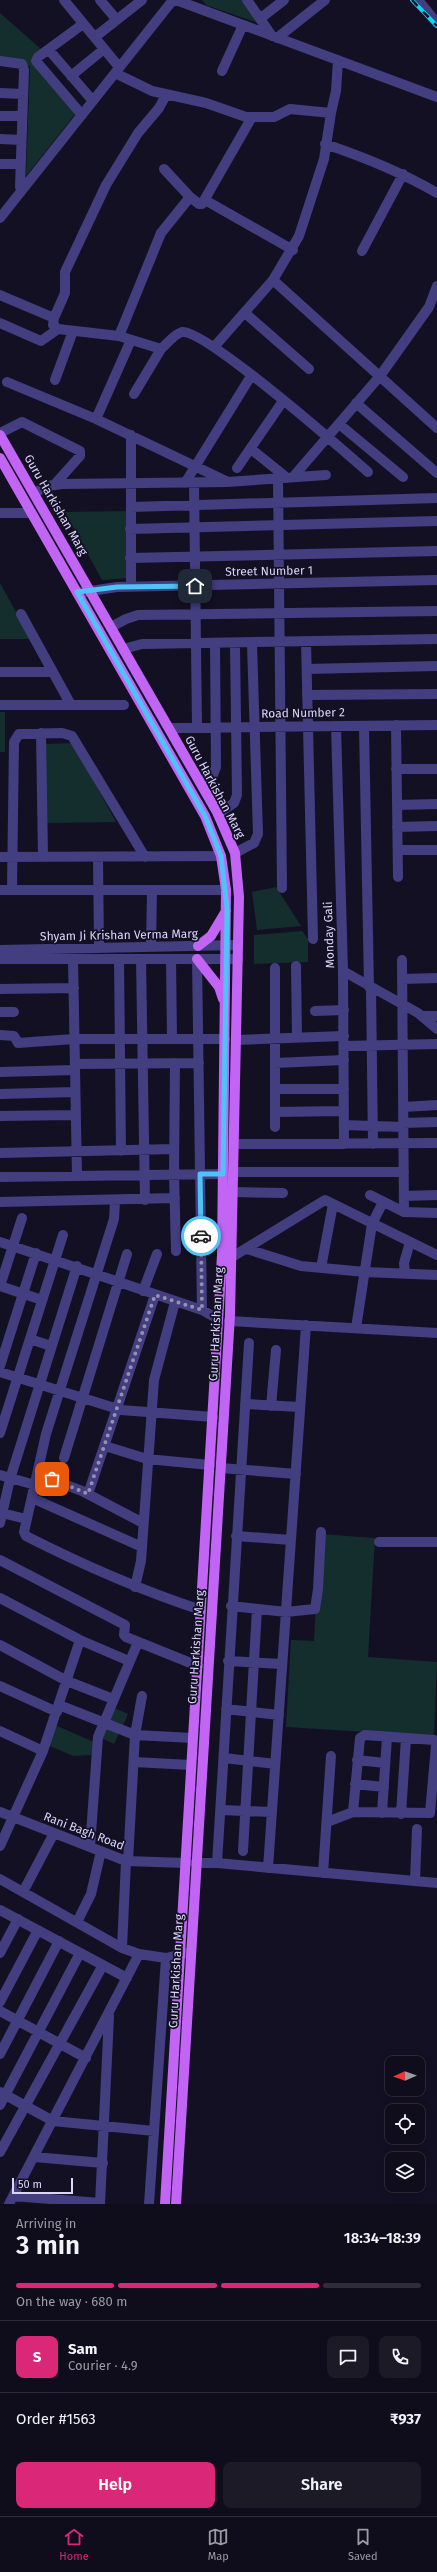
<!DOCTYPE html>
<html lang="en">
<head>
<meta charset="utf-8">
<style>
  :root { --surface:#0f0c1b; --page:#1d1a28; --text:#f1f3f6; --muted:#9b9ba3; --line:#2f2c3a; --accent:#db2777 }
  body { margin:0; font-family:"Fira Sans",sans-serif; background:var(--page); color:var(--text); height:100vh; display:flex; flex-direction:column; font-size:15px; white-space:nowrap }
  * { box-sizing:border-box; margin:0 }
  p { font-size:13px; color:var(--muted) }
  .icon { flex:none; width:22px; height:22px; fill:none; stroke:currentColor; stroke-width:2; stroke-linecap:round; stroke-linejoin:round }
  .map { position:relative; height:2204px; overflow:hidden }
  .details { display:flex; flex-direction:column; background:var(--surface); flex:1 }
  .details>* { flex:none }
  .needle { width:26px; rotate:268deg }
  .controls { position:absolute; left:385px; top:2056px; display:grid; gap:8px }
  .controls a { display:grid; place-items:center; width:40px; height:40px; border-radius:8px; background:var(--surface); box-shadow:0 2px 10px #0003,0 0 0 1px var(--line); font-size:20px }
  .scale { position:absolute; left:12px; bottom:10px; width:61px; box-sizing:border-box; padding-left:4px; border:2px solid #dbd6fc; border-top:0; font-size:11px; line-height:14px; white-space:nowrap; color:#dbd6fc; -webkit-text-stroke:3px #141024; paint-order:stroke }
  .pin { position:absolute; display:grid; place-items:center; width:34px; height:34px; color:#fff; margin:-17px; border-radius:8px; box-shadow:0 2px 6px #0006 }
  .courier { position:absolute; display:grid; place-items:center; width:40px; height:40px; margin:-20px; border:3px solid #4fc3f7; border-radius:50%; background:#fff; color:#222; box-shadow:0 1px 5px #0007 }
  .headline em { font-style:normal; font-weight:600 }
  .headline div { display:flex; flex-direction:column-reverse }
  .headline { display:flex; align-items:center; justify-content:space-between; height:68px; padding:0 16px }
  h1 { font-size:26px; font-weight:600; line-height:30px }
  .bar { display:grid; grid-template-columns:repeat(4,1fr); gap:6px 4px; align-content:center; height:48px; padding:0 16px }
  .bar i { height:5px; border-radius:3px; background:var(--line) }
  .bar .on { background:var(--accent) }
  .bar p { grid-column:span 4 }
  .line { display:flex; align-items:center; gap:10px; padding:0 16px; border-top:1px solid var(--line) }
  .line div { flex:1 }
  .round { display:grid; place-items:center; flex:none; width:42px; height:42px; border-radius:8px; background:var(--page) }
  .button { display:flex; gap:8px; margin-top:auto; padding:8px 16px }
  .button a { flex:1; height:46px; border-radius:8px; background:var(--accent); color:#fff; font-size:16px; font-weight:600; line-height:46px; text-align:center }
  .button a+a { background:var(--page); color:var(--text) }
  .menu { display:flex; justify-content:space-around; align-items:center; height:56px; border-top:1px solid var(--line); background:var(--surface); font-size:11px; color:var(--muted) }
  .menu a { display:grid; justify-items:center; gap:2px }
  .menu .on { color:var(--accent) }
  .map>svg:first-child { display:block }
  .green { fill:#142e2e }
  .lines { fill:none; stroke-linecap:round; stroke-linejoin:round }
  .minor { stroke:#423e80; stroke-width:10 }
  .major { stroke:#c265f5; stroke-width:10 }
  .rail-casing { stroke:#0fd5ef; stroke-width:4 }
  .rail { stroke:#141024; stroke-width:2.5; stroke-dasharray:8; stroke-linecap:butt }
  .done { stroke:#9591b0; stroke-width:4; stroke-dasharray:0 7.2 }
  .route { stroke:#4fc3f7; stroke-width:5 }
  .labels { text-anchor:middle; stroke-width:3.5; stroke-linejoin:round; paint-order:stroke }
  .street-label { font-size:12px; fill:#dbd6fc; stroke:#141024 }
</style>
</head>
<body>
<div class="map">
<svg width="437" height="2204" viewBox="0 0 437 2204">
  <rect width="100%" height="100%" fill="#141024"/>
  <path class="green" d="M202,0H242L261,24L206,5Z
    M0,13L41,49L31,59L76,113L26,176L30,66L0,64Z
    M127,511L128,578L102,580L65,512Z
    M0,583L31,639H0Z
    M0,712H5V752H0Z
    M73,743L116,822L46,823L45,744Z
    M276,887L301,926L257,930L252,892Z
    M302,931L308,939V962L254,964V935Z
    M320,1534L375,1538L368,1657L437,1662L434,1736L286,1727L291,1640L314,1641Z
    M112,1707L128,1714L122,1728L106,1721Z
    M105,1724L120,1731L114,1744L99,1737Z
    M55,1725L96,1743L95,1755L73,1756L48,1745Z"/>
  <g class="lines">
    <path class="minor" d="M64,0L119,67
      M100,0L117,20
      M176,0L437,97
      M247,0L272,36
      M418,0L437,23
      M261,18L284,0
      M95,37L142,0
      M277,38L325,0
      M49,50L93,101
      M0,61L22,64L24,70L20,187
      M222,71L243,25
      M115,73L152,91L206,103L246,117H274L290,109L331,113L324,159L299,236L273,280L214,347
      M71,76L104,49
      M0,93L23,94
      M331,113L336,91L338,60
      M82,115L36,61L38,57L83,24
      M0,116H22
      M0,139L21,140
      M325,144C364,157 401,172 437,193
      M0,164H20
      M164,169L190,197
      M205,200L293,250
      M0,218L173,0
      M362,251L403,174
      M273,280L437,428
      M0,295L54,318L53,325L58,329L119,336L161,349C167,344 174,334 182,332C205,329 344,451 368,472
      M245,313L309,369
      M54,318L65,293V272L106,185L138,133L159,108L166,95
      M0,323L41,341L58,329
      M119,336L161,233L190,197L199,204H202L252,117
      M55,380L73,331
      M7,382L96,419L226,481
      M134,394L161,349
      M356,403L437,473
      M96,419L131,340
      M339,424L403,477
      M0,433L22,422L80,451V456L55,484
      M251,449L287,478
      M237,468L283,401
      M293,477L380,376L429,307L437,286
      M278,478L282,888
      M185,483L251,376
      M194,483L197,727
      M34,493L48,486L62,484L227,482L326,475
      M131,507L437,498
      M0,513H31
      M130,529L437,521
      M130,558L437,551
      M131,586V435
      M77,593L117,587L437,580
      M21,614L71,705
      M111,627L126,619L138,615L437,611
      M306,642L313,939
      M123,649L142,644L437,639
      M307,669L437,666
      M0,672H52
      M307,695L437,694
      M0,705H124
      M396,725L398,877
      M336,726L343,971L344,1144
      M364,726L369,987
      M169,728L437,725
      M41,733L43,857
      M396,769H437
      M200,782L213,775L216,767L215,644
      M397,805L437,804
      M218,814L234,803L237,795L235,644
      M397,827L437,826
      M398,850H437
      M235,853L254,843L258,834L252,644
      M0,857L221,856
      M98,857L99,948
      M12,889L14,742L19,734L62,733L72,736L145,857
      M0,890H226
      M151,947L152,890
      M0,950L238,945
      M0,959H238
      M73,959L77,1176
      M119,959L121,1151
      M141,959L145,1200
      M171,959L172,1039
      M197,959L202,1310
      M402,960L404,1212
      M296,966L297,1038
      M275,968V1127
      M343,971L418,1013L437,1029
      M402,979L437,978
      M371,988L373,1144
      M0,989L74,988
      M315,1011L344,1010
      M0,1012H14
      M422,1016H437
      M0,1035L14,1036L18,1043L74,1039H225
      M237,1040L344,1036
      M344,1046L437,1044
      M175,1063L174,1174L176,1251
      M275,1063L344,1060
      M75,1064L199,1063
      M0,1072L75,1070
      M275,1089H344
      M0,1094L75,1092
      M403,1107L437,1105
      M275,1112L344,1111
      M0,1116L76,1115
      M403,1123L437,1122
      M344,1125L403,1127
      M235,1144L437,1143
      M0,1153L174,1149
      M234,1172H404
      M0,1177L223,1174
      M234,1192L283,1193
      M370,1195L404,1212L437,1213
      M404,1196L437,1195
      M115,1201L114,1219L46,1434L24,1532L26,1536C83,1565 140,1590 201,1610
      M0,1202L175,1198
      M0,1242L202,1310L218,1319
      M247,1249L301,1266L365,1272L437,1275
      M232,1257L325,1200L437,1255
      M321,1268L333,1204
      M405,1274L404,1263L410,1242
      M0,1286L22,1218
      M0,1286L42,1300
      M143,1291L157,1254
      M229,1321L437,1333
      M356,1328L372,1224L383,1202
      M30,1339L51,1346
      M0,1366L36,1253
      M0,1372L121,1410L213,1417
      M245,1404L300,1407
      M271,1406L276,1350
      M0,1433L63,1235
      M105,1446L147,1459L210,1465
      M64,1458L127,1254
      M221,1468L296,1474
      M37,1474L82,1491L143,1523
      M0,1475L35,1485
      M88,1494L155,1295
      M32,1498L142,1547
      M2,1513L26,1519
      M0,1523L10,1479L77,1266
      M236,1536L291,1540
      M379,1542H437
      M0,1560L125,1625L124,1635L126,1637L198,1666
      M135,1587L141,1561L154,1380L175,1302
      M0,1598L80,1640L129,1661
      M231,1606L286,1612L315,1609L318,1589L321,1532
      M0,1645L67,1681L113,1699
      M228,1661L282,1664
      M0,1686L57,1712
      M59,1705L135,1735L193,1738
      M226,1709L279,1715
      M0,1731L43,1751
      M224,1758L275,1764
      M357,1760L385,1763
      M134,1762L191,1765
      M355,1784L384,1787
      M221,1810L272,1812
      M0,1812L126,1861L186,1863
      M382,1813L387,1737
      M401,1814L406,1738
      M327,1822L353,1812L430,1813L436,1746L434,1740L365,1735L360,1738L353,1812
      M0,1846L43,1751L80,1640
      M90,1847L98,1737L138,1642
      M243,1851L257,1609
      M128,1861L135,1735L142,1696
      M195,1863H217L437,1883
      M217,1863L249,1343
      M268,1868L306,1325
      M323,1873L331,1756
      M0,1879L122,1948L139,1954
      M415,1881L417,1829
      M23,1892L54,1833
      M0,1910L127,1978
      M77,1922L91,1894L101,1851
      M122,1948L126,1861
      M0,1953L18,1919
      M0,2002L38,1930
      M0,2011L86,2058
      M0,2054L59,1941
      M0,2092L53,2121L154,2131
      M0,2105L80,1953
      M0,2152L103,1965
      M34,2157L103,2163
      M13,2196L100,2203
      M9,2204L139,1954L166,1958L191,1952
      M100,2204L109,2016
      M149,2204L166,1958"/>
    <path class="major" d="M0,435L217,812L235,853L239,897L230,1315L176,2204
      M0,458L205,816L221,856L226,890L222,1255L165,2204
      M198,946L211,936L226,911
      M197,959L219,987L223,999"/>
    <g class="rail-casing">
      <path id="rail" d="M412,0L437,26"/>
    </g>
    <use href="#rail" class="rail"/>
  </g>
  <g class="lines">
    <path class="done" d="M52,1479L88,1494L155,1295L202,1310L201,1236"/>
    <path class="route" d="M195,586L117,587L77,592L205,816L221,856L227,908L223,1174H200L201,1236"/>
  </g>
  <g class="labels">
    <g class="street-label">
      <text transform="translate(56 505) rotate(60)" y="4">Guru Harkishan Marg</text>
      <text transform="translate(269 571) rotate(-1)" y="4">Street Number 1</text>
      <text transform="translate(303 713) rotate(-1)" y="4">Road Number 2</text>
      <text transform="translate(215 787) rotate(62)" y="4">Guru Harkishan Marg</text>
      <text transform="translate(119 935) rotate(-1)" y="4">Shyam Ji Krishan Verma Marg</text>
      <text transform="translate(329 935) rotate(-92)" y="4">Monday Gali</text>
      <text transform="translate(216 1324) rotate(-87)" y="4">Guru Harkishan Marg</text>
      <text transform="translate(196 1647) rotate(-86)" y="4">Guru Harkishan Marg</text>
      <text transform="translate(84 1831) rotate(21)" y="4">Rani Bagh Road</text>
      <text transform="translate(176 1971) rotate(-87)" y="4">Guru Harkishan Marg</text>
    </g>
  </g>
</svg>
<div class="controls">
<a><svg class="needle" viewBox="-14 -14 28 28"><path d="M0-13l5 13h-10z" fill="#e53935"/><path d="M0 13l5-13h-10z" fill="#9b9ba3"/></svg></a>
<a><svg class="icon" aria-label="locate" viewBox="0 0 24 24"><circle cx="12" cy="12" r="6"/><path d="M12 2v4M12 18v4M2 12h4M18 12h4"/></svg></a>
<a><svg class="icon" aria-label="layers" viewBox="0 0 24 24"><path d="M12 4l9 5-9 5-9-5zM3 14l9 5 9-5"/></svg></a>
</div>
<div class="scale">50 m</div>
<div class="pin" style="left:52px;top:1479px;background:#ea580c"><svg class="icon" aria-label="bag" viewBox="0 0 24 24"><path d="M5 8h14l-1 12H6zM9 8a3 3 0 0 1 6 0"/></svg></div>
<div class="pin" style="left:195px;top:586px;background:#1f2937"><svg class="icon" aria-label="home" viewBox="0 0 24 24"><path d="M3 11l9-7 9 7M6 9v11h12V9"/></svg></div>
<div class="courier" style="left:201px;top:1236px"><svg class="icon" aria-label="car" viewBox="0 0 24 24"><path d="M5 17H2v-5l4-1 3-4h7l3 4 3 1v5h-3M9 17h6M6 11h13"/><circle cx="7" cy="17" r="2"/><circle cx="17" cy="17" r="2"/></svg></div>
</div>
<section class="details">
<div class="headline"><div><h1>3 min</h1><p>Arriving in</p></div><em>18:34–18:39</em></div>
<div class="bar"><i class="on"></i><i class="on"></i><i class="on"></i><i></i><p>On the way · 680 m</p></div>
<div class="line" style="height:72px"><b class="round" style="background:var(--accent);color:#fff">S</b><div><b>Sam</b><p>Courier · 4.9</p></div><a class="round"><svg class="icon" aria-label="chat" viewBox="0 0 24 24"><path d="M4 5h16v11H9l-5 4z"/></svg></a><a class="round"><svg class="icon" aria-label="phone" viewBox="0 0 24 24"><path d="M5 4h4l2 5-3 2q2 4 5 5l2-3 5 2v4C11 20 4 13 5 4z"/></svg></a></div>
<div class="line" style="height:52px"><div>Order #1563</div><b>₹937</b></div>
<div class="button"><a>Help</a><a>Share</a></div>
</section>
<nav class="menu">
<a class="on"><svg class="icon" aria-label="home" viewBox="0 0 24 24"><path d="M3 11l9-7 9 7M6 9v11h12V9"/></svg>Home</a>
<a><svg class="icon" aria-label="map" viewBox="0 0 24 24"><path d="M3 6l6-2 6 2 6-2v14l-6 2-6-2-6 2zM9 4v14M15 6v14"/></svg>Map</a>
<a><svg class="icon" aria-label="saved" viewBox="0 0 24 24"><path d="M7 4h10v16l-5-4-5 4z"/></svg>Saved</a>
</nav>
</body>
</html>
